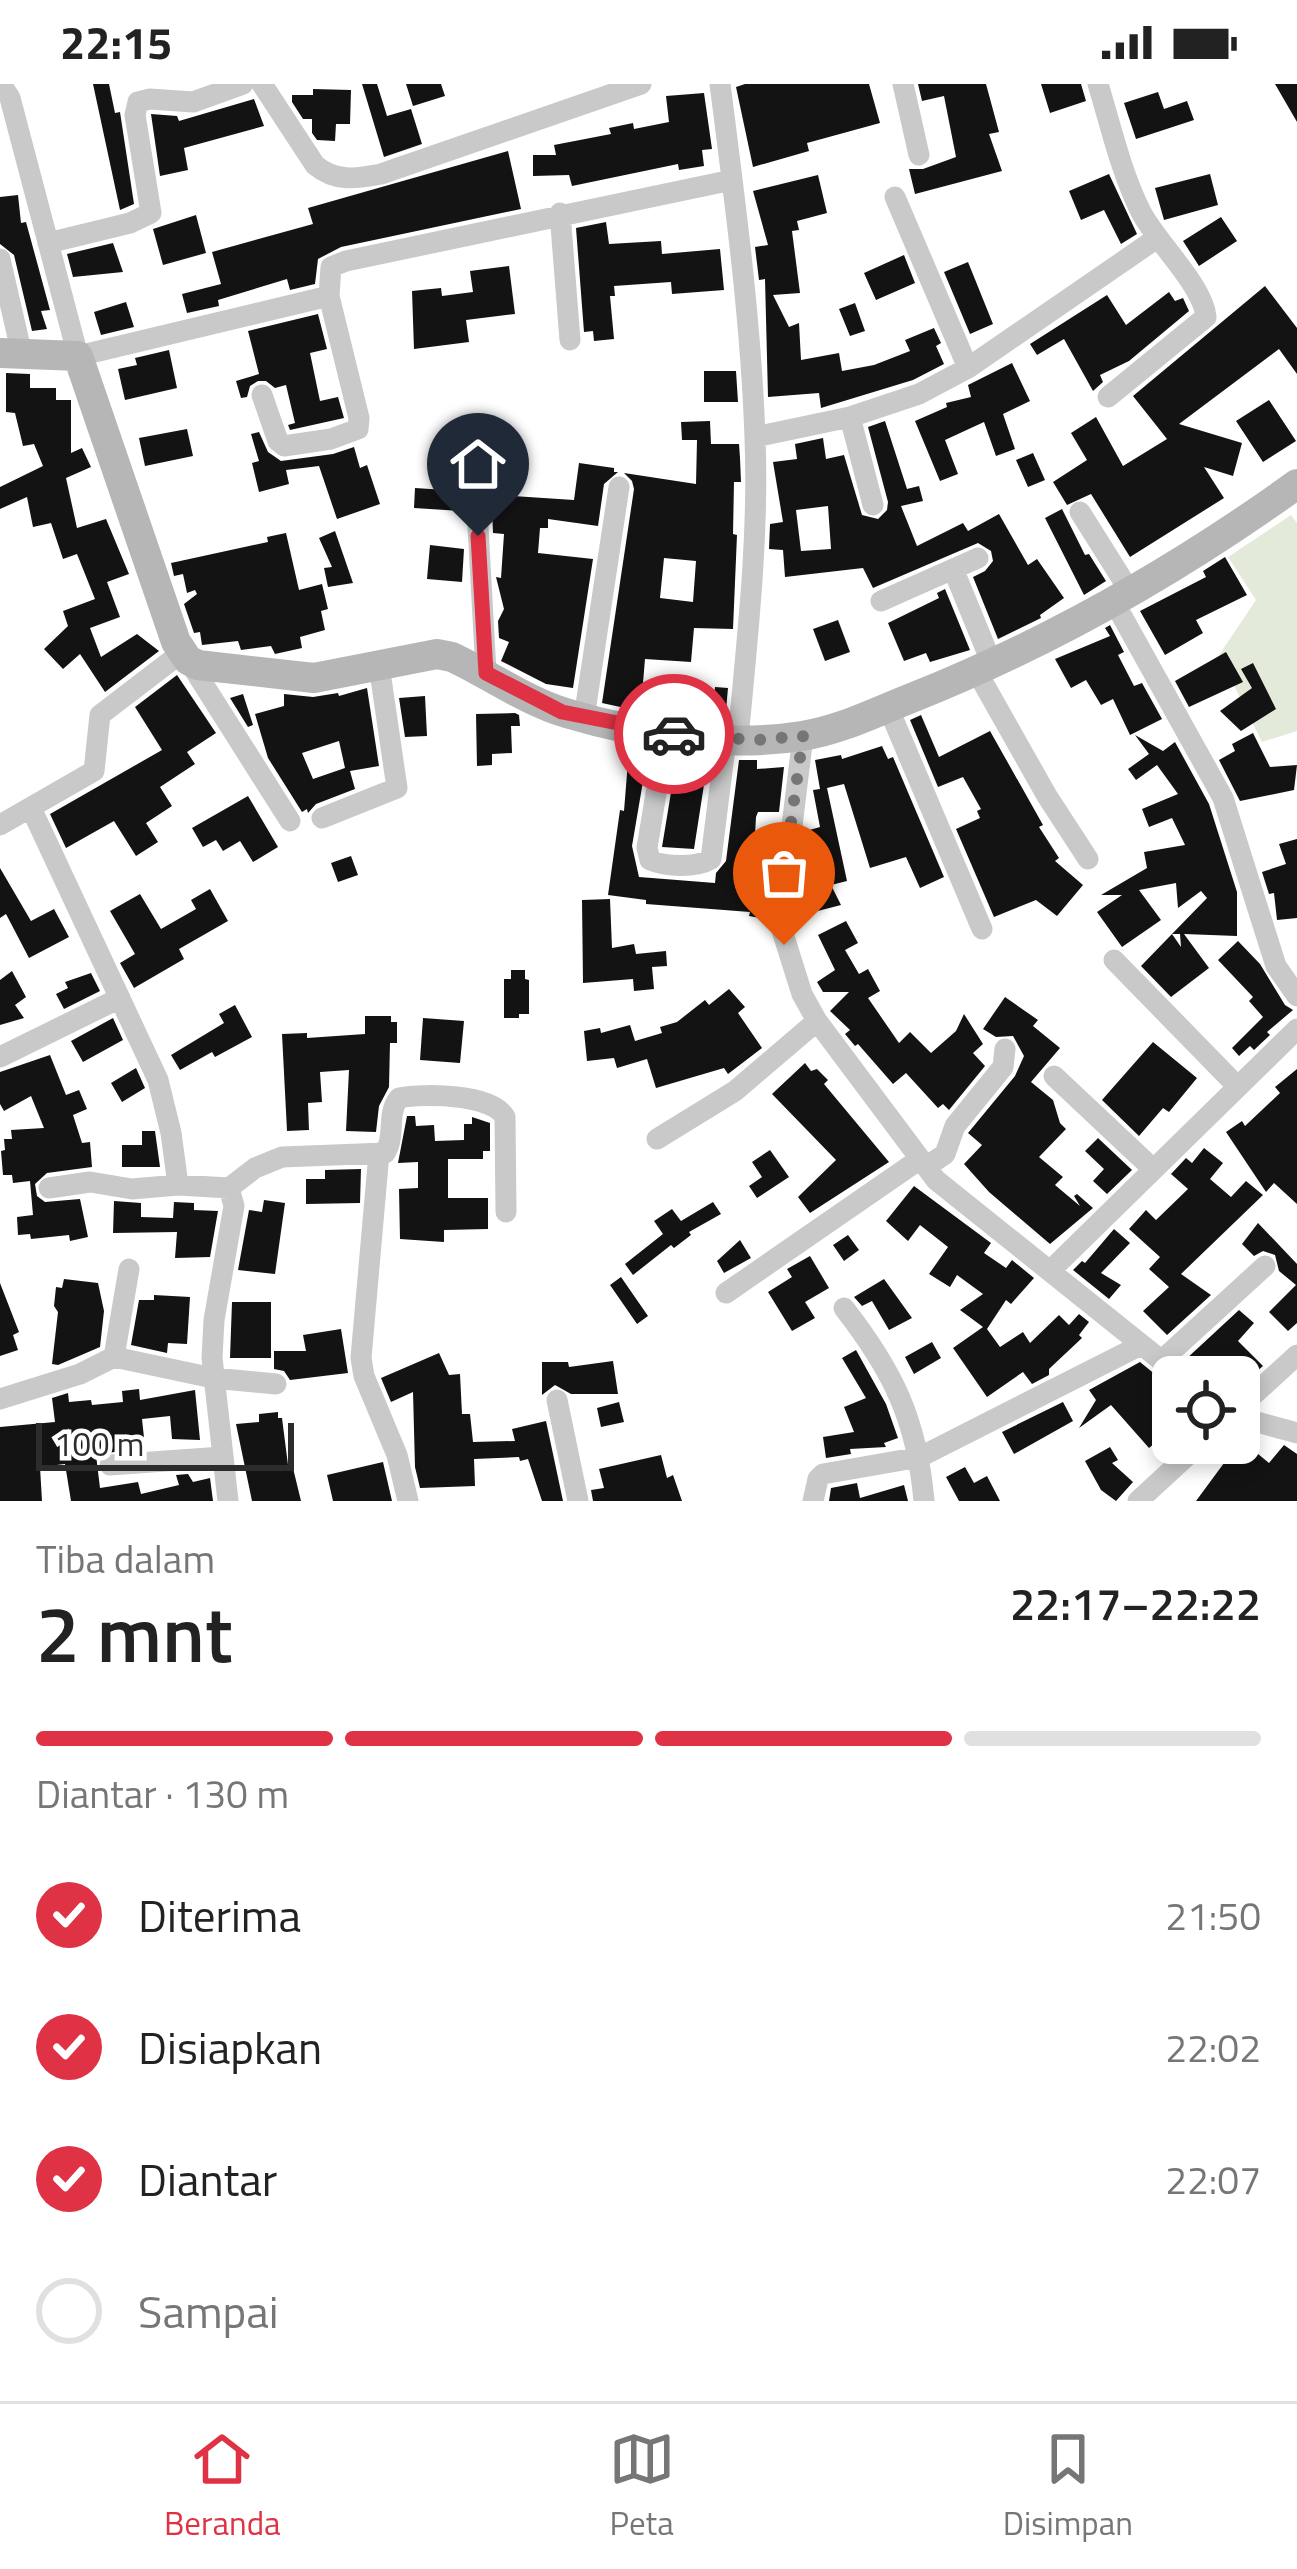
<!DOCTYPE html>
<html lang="id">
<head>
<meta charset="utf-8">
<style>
  :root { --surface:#fff; --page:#f6f6f6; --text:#222; --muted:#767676; --line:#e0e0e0; --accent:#df3345 }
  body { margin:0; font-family:"Titillium Web",sans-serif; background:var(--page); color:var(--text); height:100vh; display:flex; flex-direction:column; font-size:45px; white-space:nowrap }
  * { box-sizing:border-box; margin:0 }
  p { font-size:39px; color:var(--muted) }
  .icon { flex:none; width:66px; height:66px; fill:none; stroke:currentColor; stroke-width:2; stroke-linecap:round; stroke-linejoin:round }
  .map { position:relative; height:1417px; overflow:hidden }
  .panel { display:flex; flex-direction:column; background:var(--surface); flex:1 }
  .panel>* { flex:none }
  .tools { position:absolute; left:1152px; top:1272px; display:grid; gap:24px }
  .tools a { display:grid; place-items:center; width:108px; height:108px; border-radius:18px; background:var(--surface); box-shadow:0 6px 18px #0003; font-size:60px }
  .scale { position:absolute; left:36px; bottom:30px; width:258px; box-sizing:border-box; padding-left:12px; border:6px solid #2c2c2c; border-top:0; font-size:33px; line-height:42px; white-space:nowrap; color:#2c2c2c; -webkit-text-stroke:9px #fff; paint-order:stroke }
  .pin { position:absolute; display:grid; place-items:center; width:102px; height:102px; color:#fff; margin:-123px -51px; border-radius:50% 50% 50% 0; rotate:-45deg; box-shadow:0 0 12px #0007 }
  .pin .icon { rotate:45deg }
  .courier { position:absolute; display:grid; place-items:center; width:120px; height:120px; margin:-60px; border:9px solid #df3345; border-radius:50%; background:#fff; color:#222; box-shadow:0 3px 15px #0007 }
  .overview em { font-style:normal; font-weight:600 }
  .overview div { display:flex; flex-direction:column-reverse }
  .overview { display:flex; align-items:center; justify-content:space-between; height:204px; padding:0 36px }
  h1 { font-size:78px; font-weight:600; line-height:90px }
  .bar { display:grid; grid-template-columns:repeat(4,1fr); gap:18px 12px; align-content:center; height:144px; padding:0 36px }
  .bar i { height:15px; border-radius:9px; background:var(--line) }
  .bar .active { background:var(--accent) }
  .bar p { grid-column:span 4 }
  ol { padding:0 36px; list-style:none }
  li { display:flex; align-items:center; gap:36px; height:132px }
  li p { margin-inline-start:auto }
  li .icon { padding:12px; border-radius:50%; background:var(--accent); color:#fff; stroke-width:4 }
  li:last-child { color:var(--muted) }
  li i { width:66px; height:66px; border:6px solid var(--line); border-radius:50% }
  .status { display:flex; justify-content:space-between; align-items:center; height:84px; padding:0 60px; background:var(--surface); direction:ltr }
  .status svg { height:33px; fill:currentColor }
  .menu { display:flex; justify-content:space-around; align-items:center; height:168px; border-top:3px solid var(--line); background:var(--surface); font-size:33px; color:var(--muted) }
  .menu a { display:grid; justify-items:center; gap:6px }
  .menu .active { color:var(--accent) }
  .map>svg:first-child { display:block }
  .green { fill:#e3eada }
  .building { fill:#131313; fill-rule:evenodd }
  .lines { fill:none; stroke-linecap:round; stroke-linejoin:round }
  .street { stroke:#c9c9c9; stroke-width:21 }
  .secondary { stroke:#b6b6b6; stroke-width:30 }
  .done { stroke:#767676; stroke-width:12; stroke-dasharray:0 21.6 }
  .route { stroke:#df3345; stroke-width:15 }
</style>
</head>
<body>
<div class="status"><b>22:15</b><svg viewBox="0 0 49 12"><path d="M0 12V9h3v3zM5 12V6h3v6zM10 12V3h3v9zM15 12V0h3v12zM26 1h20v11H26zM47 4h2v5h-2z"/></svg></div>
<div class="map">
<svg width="1297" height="1417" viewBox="0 0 1297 1417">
  <rect width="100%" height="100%" fill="#fff"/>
  <path class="green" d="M1291,431L1297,439V647L1262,658L1219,571L1256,516L1228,473Z"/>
  <path class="building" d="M93,0H109L115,29L120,28L134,120L120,126Z
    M362,0H377L387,32L411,25L422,60L384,73Z
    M406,0H441L445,12L413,22Z
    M745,0H869L880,39L807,59L809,67L753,83L736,3Z
    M918,0H986L999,48L989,50L1002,87L915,110L909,85H923L956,73L944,12L922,17Z
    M1041,0H1081L1086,17L1050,29Z
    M1275,0H1297V38Z
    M313,5L351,6L350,40H336L335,57L317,56L312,49V35H303L292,18V11H313Z
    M1158,8L1164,25L1187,17L1194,36L1136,55L1124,19Z
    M704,9L712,65L702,66L704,82L679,86L678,80L572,102L569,91L533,92V71H556L554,61L611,50L609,44L633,39L634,45L669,38L666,12Z
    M254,15L264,42L184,64L188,86L160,92L151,30L177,32L179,37Z
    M508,67L521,125L341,163L318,175L315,200L290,206L287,195L218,216L219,222L187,229L182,210L221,200L212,168L313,140L308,124Z
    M1109,90L1137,150L1121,160L1104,126L1081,136L1069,107Z
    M1210,90L1218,121L1164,136L1155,104Z
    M818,91L827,129L797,137L799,146L792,147L800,209L773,211L789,243L799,239L801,276L839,269L842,287L874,281L910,267L905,256L934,244L941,259L936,262L944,280L913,296L821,324L819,309L768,313L765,195L759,196L755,163L768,161L753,107Z
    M18,111L21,139L26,138L50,226L41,227L47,245L32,247L14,171L0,160V113Z
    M196,131L206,169L163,181L153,145Z
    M1221,133L1237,157L1199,182L1183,157Z
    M606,138L609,160L661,157L662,170L720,165L724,206L672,210L671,198L614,202L615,212H610L614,255L594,257L593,247L584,248L576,144Z
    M113,159L123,188L73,193L67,170Z
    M904,171L915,199L876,216L864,189Z
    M968,178L993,240L970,250L944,188Z
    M509,182L515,230L466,236L469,258L414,265L412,207L441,204L442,212L473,208L470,187Z
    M1265,202L1297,244V290L1279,265L1179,340L1242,359L1233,392L1204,383L1224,414L1130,473L1091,410L1067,421L1053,398L1087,376L1071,349L1096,333L1123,382L1167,355L1133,312Z
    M1169,208L1175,217L1183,214L1189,227L1129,277L1100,291L1103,298L1093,307L1064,255L1037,271L1030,260L1107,211L1126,241Z
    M126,218L134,243L101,251L94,228Z
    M855,219L865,247L850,252L839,225Z
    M318,230L327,265L310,269L320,317L338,313L344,334L290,346L288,341L295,339L286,301L275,304L266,297H258L250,302L247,313L241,314L236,297L259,290L248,247Z
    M169,266L177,304L125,316L118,285L137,281L135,274Z
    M1012,279L1030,317L1003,330L1015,365L996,372L984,338L945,356L958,390L940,397L915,337L947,323L946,319L971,313L968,301Z
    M704,287H736L738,318H704Z
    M6,289L30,290V304H56V316H71V369L82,364L91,383L66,394L77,444L106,435L129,490L107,498L120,533L90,544L101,573L137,550L159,567L105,608L80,570L63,585L44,565L68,542L63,527L95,515L77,470L63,475L51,439L33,443L27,413L0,425V403L43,382L34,360L23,362L15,329L6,328Z
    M1269,316L1296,357L1263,378L1236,337Z
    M710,337L711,360H739L740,374L741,398H734L733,450L737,451L733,545L694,544L691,578L645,575L643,599L634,626L602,619L634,405L632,397L624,389L696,400L697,356H682L681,338ZM664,474L696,477L693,518L660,514Z
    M885,337L907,405L919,402L923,417L901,422L917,462L963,439L968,447L999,430L1028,481L1037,475L1064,514L1040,531L1041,534L998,555L973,493L985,487L993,477L991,467L978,459L873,504L863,484L785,493L783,466L769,465L770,440L783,438L773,378L797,375L795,360L823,354L826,375L844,371L862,431L878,435L887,426L888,418L868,343ZM828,422L831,465L801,467L796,426Z
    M187,345L193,372L145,382L139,354Z
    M459,347L518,351L513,412L574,416L579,379L614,384V388H618L604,400L598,442L548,435V444H540L538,469L593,475L573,604L546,600L501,577L509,558L499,554L498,537L504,525L496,493L501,494L504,450L493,449L491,398L471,393L472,378L457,377Z
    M259,348L268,368L281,377L333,370L354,363L360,384L367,381L380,420L337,435L319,382L286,386L289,400L259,408L252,379L259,377L251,350Z
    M1033,369L1045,396L1028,403L1016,376Z
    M415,404L461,407V427L414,424Z
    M1062,425L1085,471L1089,470L1106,497L1084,511L1045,434Z
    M335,447L353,499L328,503L324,484L332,483L319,454Z
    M286,449L299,506L322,500L328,525L321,527L325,546L300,553L302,564L275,570L271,562L241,566L238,557L202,561L200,548L194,549L184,520L197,510L195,506L187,509L183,490L174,492L171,479L268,458L267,453Z
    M430,461L464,465L462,498L427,495Z
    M1225,473L1247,511L1196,536L1203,549L1165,571L1140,527L1206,493L1203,487Z
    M945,505L970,566L930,578L926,569L904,577L888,539L939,514L937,509Z
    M838,536L850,568L825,577L813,545Z
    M1110,541L1124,568L1118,571L1134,602L1142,599L1162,635L1130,651L1113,615L1101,621L1086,596L1071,604L1055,575L1110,552L1105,544Z
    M1226,568L1243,598L1189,623L1175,597Z
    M1253,579L1276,625L1241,647L1220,627L1252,604L1241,585Z
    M177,591L216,649L187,668L195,680L160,703L172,722L146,739L158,758L136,772L114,737L66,764L50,730L162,666L135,623Z
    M715,603L728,604L725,637L712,636Z
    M367,604L379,682L350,687L355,705L316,720L308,729L307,725L302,728L268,674L255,630L284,622V610L313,613L338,609L339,612ZM339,657L345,684L313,695L302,669Z
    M243,610L253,641L248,643L230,614Z
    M425,612L427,652L405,653L399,614Z
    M515,629L519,631L520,642H511L512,669L492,670V681L477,682L476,630Z
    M921,631L939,673L990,647L1043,741L1039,743L1059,774L1055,777L1083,801L1057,832L1036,816L994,833L956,745L980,734L977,727L981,725L963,693L938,703L910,636Z
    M1253,649L1270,683L1297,681L1294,706L1240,717L1219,676L1235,667L1232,660Z
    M1135,651L1163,667L1175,658L1209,720L1237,808V852L1184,850L1209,884L1171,913L1141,882L1172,850L1181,863L1180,850H1172L1207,814L1201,807L1178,824L1176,799L1139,806L1161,836L1122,863L1097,828L1122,811H1101L1147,784L1144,768L1185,761L1172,734L1149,743L1142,725L1178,710L1157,681L1136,696L1128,685L1149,670Z
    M882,662L888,675L893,673L944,793L920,804L906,773L870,784L844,700L827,704L847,797L831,801L841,821L806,830L799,806L806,747L820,743L813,706L820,705L815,676L841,671L842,675Z
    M629,665L648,668L632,762L639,793L715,799L716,789L726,777L739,676H757V685L784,683L779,728H758L756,733L754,770L773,772L766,835L749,832L750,828L646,820V816L608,811L620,726L624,727Z
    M677,672L708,675L694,765L662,763Z
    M248,712L278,763L253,778L240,757L223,767L216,756L203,763L192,744Z
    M1297,755V834L1277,836L1274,809L1269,810L1262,788L1286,780L1279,760Z
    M351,772L358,791L338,798L331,779Z
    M0,784L31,837L54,825L69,853L29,874L6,830L0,834Z
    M210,805L228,837L179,865L184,875L134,904L120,879L135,870L110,827L140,810L161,845L196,825L191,816Z
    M610,815L612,864L634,860L636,870L666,867L667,882L652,883L654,905L634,907L633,895L583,899L582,816Z
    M846,837L858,859L845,866L859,890L868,885L880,907L868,914L899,959L910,948L931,969L956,947L964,930L983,960L973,969L985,982L949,1026L943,1020L938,1024L906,989L893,1000L858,960L855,962L845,950L850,946L830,927L849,908H823L817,898L835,886L818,851Z
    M1238,857L1260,880L1285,921L1293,926L1267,948L1270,951L1254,966L1250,962L1239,972L1232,964L1263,933L1249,917L1253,913L1218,876Z
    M511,886H525V895L529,896V930H519V934H504V895H511Z
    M12,887L26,913L15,921L24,934L0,941V896Z
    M91,889L100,907L64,925L56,910L68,904L65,898Z
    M729,905L745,923L738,929L762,964L728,990L724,984L656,1004L647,975L617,984L614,974L587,977L584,947L600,944L601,949L630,941L635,957L662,949L660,943L677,938L705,916L709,921Z
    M1005,913L1038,936L1033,942L1060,964L1031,998L1053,1016L1060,1039L1066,1045L1039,1073L1063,1093L1055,1101L1080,1122L1074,1112L1077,1110L1093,1124L1050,1160L989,1108L964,1080L982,1061L968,1049L1015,992L1024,972L1013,952L996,953L983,945Z
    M235,921L252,953L215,973L212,968L180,986L171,971L224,939L219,930Z
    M365,932H391V938H397V959H390L389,1003L379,1022L376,1048L346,1047L349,986L320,988L322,1018L308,1019L309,1046L287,1047L282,950L307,949V954L365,950Z
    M113,934L123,956L83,978L71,957Z
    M423,934L464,937L460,979L420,976Z
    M1153,958L1197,994L1169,1028L1163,1024L1139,1052L1102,1016Z
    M50,971L66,1011L79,1006L87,1025L73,1031L82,1059L90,1058L92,1083L47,1089L35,1100L37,1112L45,1118L80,1115L88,1153L70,1157L69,1151L31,1155L30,1150L18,1151L17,1133L33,1131L30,1097L13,1099L12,1091H3L1,1067L5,1066L4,1055H12L11,1046L44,1044L31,1012L4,1027L0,1020V988Z
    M805,979L811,987L817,985L828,996L824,1000L889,1078L810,1129L798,1113L836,1076L772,1010Z
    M136,984L145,1004L122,1018L111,999Z
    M1297,985V1120L1274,1099L1266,1108L1226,1048L1242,1037L1245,1042L1280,1009L1275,1003Z
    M407,1032H415L416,1042L434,1041L435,1057L464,1056V1040H472V1033L490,1039V1067H483V1075H448V1114H488V1145L444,1146V1158L400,1155L399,1105L418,1104V1078L398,1079Z
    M142,1047H155L160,1083H122V1061H142Z
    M1098,1054L1132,1086L1107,1110L1093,1097L1104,1085L1085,1067Z
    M1204,1064L1223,1079L1210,1095L1231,1113L1246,1097L1263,1111L1181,1190L1211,1211L1167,1251L1143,1227L1169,1203L1149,1185L1160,1173L1129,1145L1146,1126L1156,1136L1188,1105L1171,1090L1186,1074L1192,1079Z
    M770,1066L789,1093L757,1114L749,1102L762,1093L752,1078Z
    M361,1085L360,1119L306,1120V1095H325V1086Z
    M914,1102L991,1159L984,1169L1006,1184L1012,1176L1034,1194L1011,1220L1006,1216L987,1245L1000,1263L1023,1248L1030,1259L1059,1231L1069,1241L1079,1230L1089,1238L1079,1251L1082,1254L1049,1285V1291L1032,1300L1023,1288L987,1313L953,1264L983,1243L960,1226L983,1210L957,1191L950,1203L929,1190L948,1163L920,1141L908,1157L886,1137Z
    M264,1116L285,1119L275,1190L238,1186L249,1126L262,1128Z
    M114,1117L141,1119V1133L173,1134L174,1118L194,1119V1126L218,1127L210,1173L175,1174L177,1148L113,1149Z
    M713,1118L721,1130L689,1148L691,1151L674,1164L671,1161L633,1191L625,1180L663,1150L654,1137L672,1125L681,1137Z
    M1258,1139L1297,1180V1239L1288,1247L1269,1228L1296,1201L1279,1187L1275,1171L1263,1167L1254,1172L1242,1160Z
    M1114,1145L1130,1159L1101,1189L1121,1201L1109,1215L1073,1186L1082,1177L1085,1179Z
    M848,1151L859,1166L844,1177L833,1161Z
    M740,1156L751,1174L724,1189L717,1177Z
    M810,1172L829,1204L805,1218L815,1234L792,1247L768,1208L792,1193L787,1185Z
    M621,1193L648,1232L637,1240L610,1201Z
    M64,1195L98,1199L104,1227L100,1263L58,1281L52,1280L58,1228L54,1222L56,1203L62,1204Z
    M884,1195L912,1234L889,1246L872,1217L862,1222L854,1213Z
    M0,1199L19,1248L13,1251L18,1266L0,1272Z
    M154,1211L190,1213L187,1260L168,1259L167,1269L131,1261L139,1216H154Z
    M232,1218H271V1274H230Z
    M1239,1226L1254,1239L1238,1257L1263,1282L1241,1301L1239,1293H1211L1202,1285L1198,1290L1185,1276Z
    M341,1245L348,1289L290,1296L284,1287L274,1285V1267H306L303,1251Z
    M932,1258L941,1274L914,1290L905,1273Z
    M856,1266L886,1320L898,1354L884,1359L886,1363L850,1365L851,1370L826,1374L823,1353L854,1348L844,1323L866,1314L842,1274Z
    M439,1269L449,1291L460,1290L462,1330H470L473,1358L515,1357L512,1345L546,1337L563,1417H542L528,1375L520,1377L519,1373L474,1375L475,1402L420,1404L415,1383L413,1308L391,1318L381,1294Z
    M613,1277L618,1310H571L555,1301L542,1311V1278H568L569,1283Z
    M1140,1278L1173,1305V1344L1149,1364L1111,1321L1079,1344L1096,1316L1089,1306Z
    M139,1305L140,1316L195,1306L200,1356L172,1355L170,1332L142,1335L145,1363L96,1371L100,1404L138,1398L141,1410L179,1401L176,1391L188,1390L193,1398L210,1394L213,1417H71L65,1380L40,1383L42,1417H0V1343L55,1338L52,1314L68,1309L69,1318L91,1316L92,1321L123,1318L122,1307Z
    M619,1318L624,1338L601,1343L597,1324Z
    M1063,1318L1073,1337L1014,1370L1002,1348Z
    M278,1328V1334H282L288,1381L292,1380L301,1417H252L236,1340L259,1338V1330Z
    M1241,1356L1269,1379L1284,1361L1297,1370V1417H1196Z
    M1110,1363L1118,1376L1112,1379L1133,1398L1116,1417L1101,1406L1085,1377Z
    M661,1371L667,1394L673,1391L682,1417H593L591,1406L604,1404L599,1385Z
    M383,1378L392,1417H333L327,1391Z
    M965,1383L974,1399L987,1392L1000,1417H959L946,1393Z
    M857,1399L860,1414L904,1401L908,1417H829L831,1404Z"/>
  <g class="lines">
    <path class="street" d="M1,0L10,14L78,272L329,212L331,183L346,177L732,96
      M262,0L315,81C335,98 356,95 381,90L641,0
      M720,0C735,118 751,236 755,354C759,455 747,556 738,655
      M903,0L919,71
      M1098,0C1111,43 1121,88 1141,128C1157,159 1203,201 1206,233L1108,313
      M895,113L968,284
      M560,129L570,256
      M48,159L130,139L151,129L135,31L138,18L150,15L193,18L243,0
      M0,175L22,271
      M262,311L278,357L284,362L331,355L358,345L359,334L329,212
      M850,333L873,421
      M755,353L850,333L919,310L968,284L1157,154
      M476,407L486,588
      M1080,428L1129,506
      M954,487L992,580
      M1113,516L1223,714L1276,882L1297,912
      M881,517L978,474
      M188,576L290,737
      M977,588L1047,712L1088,775
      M888,623L982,845
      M584,634L619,403
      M666,649L647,764L650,776C666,783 696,784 711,775L726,655
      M803,652L780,840L802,910L817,937L936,1096L1182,1293
      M31,724L158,996L171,1049L178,1101L229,1104L255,1084L282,1073L385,1069C396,1053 386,1030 399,1014C425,1009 492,1010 505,1033L506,1128
      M322,734L397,704L379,581
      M0,741L94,687L100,631L181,569
      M1114,876L1237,1002
      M0,973L120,914
      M1054,992L1153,1085
      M657,1055L735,1007L817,937
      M379,1069L361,1274L364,1292L397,1371L408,1417
      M926,1083L945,1070L955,1042L1003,983L1005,965
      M49,1104L90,1098L132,1105L178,1101
      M1050,1187L1297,945
      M726,1209L920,1075
      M844,1224C893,1287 917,1336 924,1417
      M114,1273L213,1294L276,1300
      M1161,1277L1265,1182
      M0,1315L80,1290L114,1273L129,1185
      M557,1316L578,1417
      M1239,1324L1297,1271
      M1239,1333L1297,1349
      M110,1381L222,1373
      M228,1417L212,1274L214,1236L234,1122L229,1104
      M813,1417L818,1395L823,1390L920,1373L1141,1261
      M1138,1417L1201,1359"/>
    <path class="secondary" d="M0,269L78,272L176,558L188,576L198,581L314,594L437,570L452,573C490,591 526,617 566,629C639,651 727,664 802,652C841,646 878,627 914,613C1049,559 1179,485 1297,400"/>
  </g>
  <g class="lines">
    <path class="done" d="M674,650L757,656L803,652L781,810L784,861"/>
    <path class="route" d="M478,452L486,589L562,628L674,650"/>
  </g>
</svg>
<div class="tools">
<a><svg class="icon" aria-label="locate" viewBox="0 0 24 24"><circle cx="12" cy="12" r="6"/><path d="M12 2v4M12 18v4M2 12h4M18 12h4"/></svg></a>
</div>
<div class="scale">100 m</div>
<div class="pin" style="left:784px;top:861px;background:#ea580c"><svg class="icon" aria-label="bag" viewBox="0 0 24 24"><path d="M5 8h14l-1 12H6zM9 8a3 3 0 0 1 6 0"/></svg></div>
<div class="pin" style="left:478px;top:452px;background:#1f2937"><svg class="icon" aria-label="home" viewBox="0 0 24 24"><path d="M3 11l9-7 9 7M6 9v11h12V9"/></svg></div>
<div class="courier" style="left:674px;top:650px"><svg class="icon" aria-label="car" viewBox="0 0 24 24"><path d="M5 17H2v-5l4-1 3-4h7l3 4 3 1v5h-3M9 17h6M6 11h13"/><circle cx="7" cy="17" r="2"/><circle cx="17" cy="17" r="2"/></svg></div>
</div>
<section class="panel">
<div class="overview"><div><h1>2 mnt</h1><p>Tiba dalam</p></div><em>22:17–22:22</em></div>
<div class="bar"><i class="active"></i><i class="active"></i><i class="active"></i><i></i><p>Diantar · 130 m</p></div>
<ol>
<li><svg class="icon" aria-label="check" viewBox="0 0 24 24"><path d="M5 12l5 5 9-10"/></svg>Diterima<p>21:50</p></li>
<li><svg class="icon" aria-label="check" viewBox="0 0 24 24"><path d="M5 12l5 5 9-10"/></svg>Disiapkan<p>22:02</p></li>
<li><svg class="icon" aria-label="check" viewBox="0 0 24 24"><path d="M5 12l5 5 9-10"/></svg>Diantar<p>22:07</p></li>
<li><i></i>Sampai</li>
</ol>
</section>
<nav class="menu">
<a class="active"><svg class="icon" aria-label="home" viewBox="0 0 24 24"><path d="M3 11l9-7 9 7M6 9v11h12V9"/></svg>Beranda</a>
<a><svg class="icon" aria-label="map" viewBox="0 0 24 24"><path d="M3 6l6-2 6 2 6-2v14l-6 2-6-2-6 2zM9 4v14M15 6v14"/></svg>Peta</a>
<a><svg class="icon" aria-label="saved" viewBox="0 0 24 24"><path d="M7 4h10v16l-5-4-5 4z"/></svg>Disimpan</a>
</nav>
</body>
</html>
